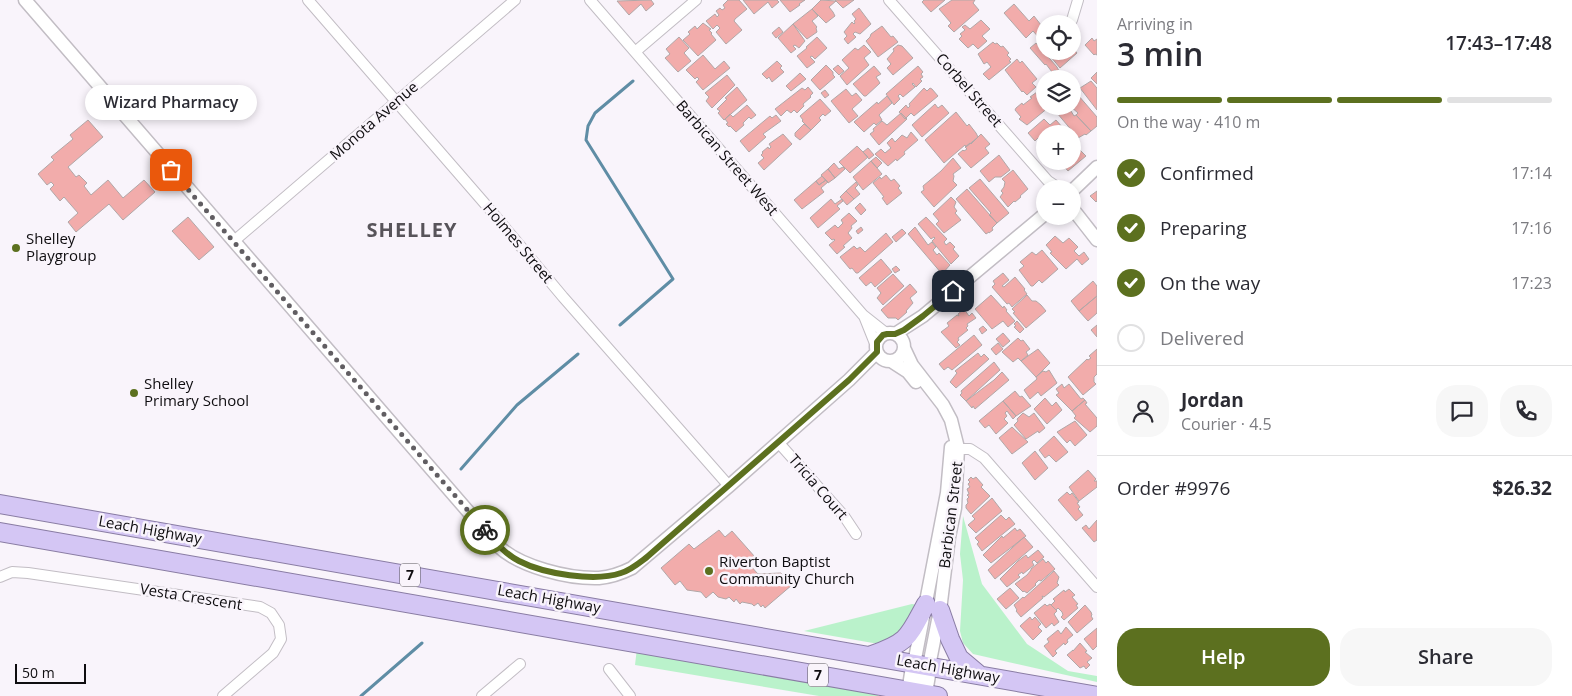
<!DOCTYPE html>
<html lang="en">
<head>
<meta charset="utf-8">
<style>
  :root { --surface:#fff; --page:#f7f7f7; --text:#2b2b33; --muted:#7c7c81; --line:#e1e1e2; --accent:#5c701f }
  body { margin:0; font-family:"Open Sans",sans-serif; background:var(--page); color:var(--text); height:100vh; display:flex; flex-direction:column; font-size:19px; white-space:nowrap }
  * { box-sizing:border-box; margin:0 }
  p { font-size:16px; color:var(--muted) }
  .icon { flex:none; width:28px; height:28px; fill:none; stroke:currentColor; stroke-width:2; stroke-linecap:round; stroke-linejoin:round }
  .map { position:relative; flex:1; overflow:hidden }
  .drawer { display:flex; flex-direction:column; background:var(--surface); width:475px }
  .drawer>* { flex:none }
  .controls { position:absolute; left:1036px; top:15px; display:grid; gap:10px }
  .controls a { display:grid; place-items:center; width:45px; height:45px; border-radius:50%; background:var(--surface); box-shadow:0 2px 8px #0003; font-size:25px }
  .scale { position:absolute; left:15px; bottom:12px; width:71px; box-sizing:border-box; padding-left:5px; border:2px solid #0f0d10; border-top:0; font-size:14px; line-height:18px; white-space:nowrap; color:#0f0d10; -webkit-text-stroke:4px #f9f4fb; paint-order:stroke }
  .pin { position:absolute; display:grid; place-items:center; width:42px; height:42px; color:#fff; margin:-21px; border-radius:10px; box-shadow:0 2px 8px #0006 }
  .courier { position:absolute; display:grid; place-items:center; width:50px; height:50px; margin:-25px; border:4px solid #5c701f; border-radius:50%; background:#fff; color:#222; box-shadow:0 1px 6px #0007 }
  .bubble { position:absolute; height:35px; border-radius:18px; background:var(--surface); box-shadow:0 2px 8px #0003; font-size:16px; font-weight:600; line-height:35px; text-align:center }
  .headline em { font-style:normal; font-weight:600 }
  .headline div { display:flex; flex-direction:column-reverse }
  .headline { display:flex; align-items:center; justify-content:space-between; height:85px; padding:0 20px }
  h1 { font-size:32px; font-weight:600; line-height:38px }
  .bar { display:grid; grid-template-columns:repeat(4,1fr); gap:8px 5px; align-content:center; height:60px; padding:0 20px }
  .bar i { height:6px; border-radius:4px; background:var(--line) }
  .bar .on { background:var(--accent) }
  .bar p { grid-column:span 4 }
  .line { display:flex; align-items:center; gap:12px; padding:0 20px; border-top:1px solid var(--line) }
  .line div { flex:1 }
  .round { display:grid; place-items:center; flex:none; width:52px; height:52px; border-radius:20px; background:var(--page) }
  ol { padding:0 20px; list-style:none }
  li { display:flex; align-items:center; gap:15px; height:55px }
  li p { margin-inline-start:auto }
  li .icon { padding:5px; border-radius:50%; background:var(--accent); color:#fff; stroke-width:4 }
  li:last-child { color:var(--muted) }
  li i { width:28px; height:28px; border:2px solid var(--line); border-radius:50% }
  .button { display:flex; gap:10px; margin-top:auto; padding:10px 20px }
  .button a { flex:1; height:58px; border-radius:20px; background:var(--accent); color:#fff; font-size:20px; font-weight:600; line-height:58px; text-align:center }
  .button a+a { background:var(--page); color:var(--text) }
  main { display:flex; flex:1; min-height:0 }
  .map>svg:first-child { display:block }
  .green { fill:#baf2cb }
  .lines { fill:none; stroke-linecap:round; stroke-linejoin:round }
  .stream { stroke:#5f8da5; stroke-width:3 }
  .building { fill:#f2acab; stroke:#b1a7a7 }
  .minor-casing { stroke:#c2bdc4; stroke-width:12 }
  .tertiary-casing { stroke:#c2bdc4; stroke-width:15 }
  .secondary-casing { stroke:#c2bdc4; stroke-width:18 }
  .trunk-casing { stroke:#897ca3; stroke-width:20 }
  .minor { stroke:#fff; stroke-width:10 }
  .tertiary { stroke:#fff; stroke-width:12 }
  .secondary { stroke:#fff; stroke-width:15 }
  .trunk { stroke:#d4c6f4; stroke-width:18 }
  .done { stroke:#615e62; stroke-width:5; stroke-dasharray:0 9 }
  .route { stroke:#5c701f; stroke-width:6 }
  .poi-dot { fill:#5c701f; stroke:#f9f4fb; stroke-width:2 }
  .labels { text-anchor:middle; stroke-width:5; stroke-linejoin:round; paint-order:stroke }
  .shield { fill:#f9f4fb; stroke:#555256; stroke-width:1 }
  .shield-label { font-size:14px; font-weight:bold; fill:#0f0d10 }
  .street-label { font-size:15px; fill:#0f0d10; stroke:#f9f4fb }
  .poi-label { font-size:15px; fill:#0f0d10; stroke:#f9f4fb; text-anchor:start }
  .district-label { font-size:20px; font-weight:bold; letter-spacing:1px; fill:#58545a; stroke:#f9f4fb }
</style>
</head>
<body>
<main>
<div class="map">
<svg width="1097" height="696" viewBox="0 0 1097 696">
  <rect width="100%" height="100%" fill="#f9f4fb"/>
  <path class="green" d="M963,516L982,584L1027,644L1068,671L1097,676V682L973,654L963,643L960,631L963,580L960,554Z
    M912,604L918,605L909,626L883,643H873L804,631Z
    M637,648L876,691L878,696H819L635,665Z"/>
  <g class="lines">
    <path class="stream" d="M620,325L673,279L586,140L588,126L595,113L633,81
      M461,469L517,405L578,354
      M361,696L422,643"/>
  </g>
  <path class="building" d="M651,0L654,4L646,11L641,4L629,15L617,1Z
    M728,0H739L747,9L735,19L734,21L742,30L726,44L716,32L720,28L717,25L713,29L706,21L715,14L717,17L719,15L716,11L720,8L722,10L725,8L723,5Z
    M743,0H777L779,2L772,8L768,2L754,14Z
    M780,0H805L799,4L800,5L790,12Z
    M821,0L836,1L829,7L833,12L835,16L826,23L812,9Z
    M835,0H854L843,8Z
    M924,0H945L931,12L922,2Z
    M952,0H975L973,3L979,10L954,32L948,26L951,23L939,9Z
    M1014,4L1029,21L1034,16L1041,25L1045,30L1042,35L1044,38L1043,39L1041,40L1033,31L1026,38L1004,13Z
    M859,8L871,24L860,34L855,32L853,34L856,37L848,44L844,39L847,36L844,32L852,22L854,24L855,23L854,21L856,19L852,14Z
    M812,9L818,16L812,21L817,27L816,28L817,32L807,39L793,24Z
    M981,20L990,29L982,36L987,41L978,49L973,44L968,48L959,39L962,36L960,34L965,30L962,27L965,25L970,29Z
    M703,23L711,29L709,30L712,33L711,34L716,40L698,56L683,40L690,34L688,32L695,26L697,29Z
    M793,24L805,41L799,48L795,45L793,46L796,49L791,53L778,38Z
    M882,26L891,37L893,36L898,42L878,57L866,41L870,37L871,34Z
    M779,27L783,32L776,38L772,33Z
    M679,37L689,48L684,53L691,61L678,72L665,58L670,54L666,49Z
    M817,37L827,48L815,59L812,56L810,57L815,62L807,68L797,56L807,48L806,47Z
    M1092,38L1094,41L1097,39V55L1095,54L1094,55L1085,45Z
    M993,42L995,44L997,43L1001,47L1003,46L1009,53L1007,55L1011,59L1009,61L1011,62L989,80L983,74L991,67L987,62L984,64L978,54Z
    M1036,43L1057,67L1059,71L1057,72L1055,70L1052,72L1046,64L1045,65L1030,48Z
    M864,45L871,52L864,58L869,65L847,85L840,76L849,68L842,60L855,48L858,50Z
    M898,45L902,46L913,58L893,75L887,68L891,64L887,59L894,51L893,49Z
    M1072,47L1077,53L1060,68L1046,51H1072Z
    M703,55L715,69L724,61L730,68L703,90L696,82L699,79L697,77L695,79L686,70Z
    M1017,59L1020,63L1022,61L1037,79L1032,83L1036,87L1027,95L1023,91L1022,92L1005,70Z
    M777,61L782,66L780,68L784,72L772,82L769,77L767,79L762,74Z
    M826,65L833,72V75L835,77L820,90L811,80Z
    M838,65L844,71L839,75L833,69Z
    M874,66L881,74L876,77L880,83L866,96H864L853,84Z
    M918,66L923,72L921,74L923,77L920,79L922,81L916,87L913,83L912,84L915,87L903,97L900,94L898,96L900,99L894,105L886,94Z
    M1097,72V84L1091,78Z
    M800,73L806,79L791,91L786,86Z
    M727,75L735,85L712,108L706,101L709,97L705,93Z
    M1091,81L1097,88V110L1080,88Z
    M1045,85V106L1049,107L1027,125L1019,119L1021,117L1015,110L1016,108L1022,103L1023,105L1032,98L1030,97L1037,92L1038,93Z
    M737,87L747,100L724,120L718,113L720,111L717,109L727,99L725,98Z
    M808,87L813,93L810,96L811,97L803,104L804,106L797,113L794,110L791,113L787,110L781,116L775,109L802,88L805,90Z
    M924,88L927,91L930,88L932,89L938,96L914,116L911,113L905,119L899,112L906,105L908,108L910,106L909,104Z
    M846,89L852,96L856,93L862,100L852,109L858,116L849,123L831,101Z
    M825,90L829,95L825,98L821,93Z
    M1078,95L1097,117V126L1091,131L1076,115L1078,113L1070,106H1072V99Z
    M887,96L892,103L879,115L882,120L876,125L874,123L864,132L854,122L877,102L878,104Z
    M820,99L831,111L825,116L823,114L819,118L821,120L811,130L802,121L803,120L800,116Z
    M935,104L938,108L942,105L949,113L922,137L912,125Z
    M747,105L756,115L751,119L749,117L743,123L744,125L736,132L730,126L729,127L726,124L728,123L725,119L730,114L733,117Z
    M1065,106H1068L1074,116L1076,115L1091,131L1086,135L1085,134L1078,138L1057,113Z
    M956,112L967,126L969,124L976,133L978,137L966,147L965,145L944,163L925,140Z
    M901,113L907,119L879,145L870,134L874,131L873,129L882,121L887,125Z
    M776,115L781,121L763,134L766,137L749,152L740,141L770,116L772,118Z
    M1044,119L1050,125L1056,120L1063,128L1058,132L1059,134H1045V145L1038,138L1035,141L1028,133Z
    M88,120L103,137L68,167L76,177L79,175L87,183L84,186L91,195L108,180L123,198L144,180L155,192L123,220L109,204L76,232L68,222L78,213L64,197L60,201L50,189L54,185L51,182L47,185L38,174L54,160L51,157L73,139L70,135Z
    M804,124L811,130L800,140L795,136V133Z
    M911,132L918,140L904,152L905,154L897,161L896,159L888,166L875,154L881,149L885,153L891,148L887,143L892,138L895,142L902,135L907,138Z
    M783,134L792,144L764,170L758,163L764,158L761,155L763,153L762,152L768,147L769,149L771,147L769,144Z
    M981,134L990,144L985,148L989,153L971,168L958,154L963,150L964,151L967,149L965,147L970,143L971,144Z
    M857,146L868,157L850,173L839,162Z
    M868,148L874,155L869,159L863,152Z
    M1079,149L1086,156L1068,171L1062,164L1065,161H1072V154Z
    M999,155L1010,170L1001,177H995L989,182L980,171Z
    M876,157L882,163L877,168L871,161Z
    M953,158L961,168L953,174L954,176L953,181L957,185L934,207L921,192L924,190L923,186L941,171Z
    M871,161L882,174L863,190L853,177Z
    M834,163L839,169L843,167L845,169L835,178L828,169Z
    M828,169L835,178L828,183L821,175Z
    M1013,170L1028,189L1020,196L1021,197L1015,202L1014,201L1008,207L1000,197L1003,193L1001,191L1004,187L1005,182L1002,179Z
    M886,175L891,181L894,179L900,186L898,188L902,193L887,205L882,198L884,197L873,183L880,177L881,179Z
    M822,176L826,180L819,185L816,181Z
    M980,179L1009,213L997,223L989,215L991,213L969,188Z
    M826,180L828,182L821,188L824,192L802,209L794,200L816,181L819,185Z
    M856,182L858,185L855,188L860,194L854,199L846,191Z
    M967,189L997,223L992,228L993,230L989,233V232L986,234L956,199Z
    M846,191L854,199L847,205L840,197Z
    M1097,191V201L1096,202L1090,196Z
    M951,197L956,202L954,207L957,211L955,213L961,220L944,233L936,224L939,221L933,214Z
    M831,199L835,204L842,199L843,201L837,206L840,209L818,228L810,218Z
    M860,203L866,210L861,215L855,208Z
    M849,213L857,221L851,226L852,228L848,233L852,238L843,246L845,247L837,254L829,245L835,240L834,239L832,240L825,233L835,225L838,228L843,223L841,220Z
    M188,217L214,247L199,260L172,231Z
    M926,217L947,239L944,242L946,245L950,242L955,247L953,249L959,256L951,264L932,241L935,238L934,237L931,239L918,224Z
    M861,227L863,230L858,234L856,231Z
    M915,227L928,245L932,242L936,247L933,250L937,255L939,253L950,265L942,274L908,234Z
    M902,229L906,233L896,242L892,237Z
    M886,233L893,242L858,273H856L852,268L850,269L840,257L854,246L857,249L860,247L865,252Z
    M1055,236L1063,243L1069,238L1078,247L1074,251L1079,256L1084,252L1089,259L1082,265L1077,259L1066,269L1050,253L1052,252L1046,245Z
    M1042,250L1058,269L1042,283L1039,280L1033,286H1031L1019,270L1024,266L1020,262L1032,252L1036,255Z
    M881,259L892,272L875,287L871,282L866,286L859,278Z
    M896,266L900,270L895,273L892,269Z
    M1003,273L1009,280L1002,286L1004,287L1015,277L1025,289L1024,290L1027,294L1012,307L1009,303L1007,304L992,287L995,284L993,281Z
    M893,274L904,286L883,305L877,298L881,293L877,288Z
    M1093,281L1097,286V296L1079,311L1071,301Z
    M910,284L917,292L910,298L913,303L906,311L907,312L898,320L896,318H888L881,310Z
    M991,295L1003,308L1004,306L1007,310L1006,311L1015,321L1008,327L1003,321L992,329L975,309Z
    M1027,295L1032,301H1036L1041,305L1046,311L1026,328L1013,313L1015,312L1012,309Z
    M1097,296V313L1088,321L1079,311Z
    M964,309L969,316L972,313L976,318L967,324L968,326L966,328L968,330L958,338L959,340L957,342L960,345L956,348L941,332L949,326L947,323L957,315L959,316L958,314Z
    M1017,321L1024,329L1020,333L1014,327L1016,326L1014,324Z
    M1097,325V337L1091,330Z
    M983,326L987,330L982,334L979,329Z
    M1003,333L1010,341L1003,347L996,339Z
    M974,335L982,345L952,370L948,367L944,370L939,364Z
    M1018,338L1021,341L1023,340L1030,349L1026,352L1028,355L1021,361L1018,358L1013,362L1002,352Z
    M998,343L1003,349L996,355L991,349Z
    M1038,349L1050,363L1036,377L1021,361Z
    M1097,349V374L1094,377V382L1096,384L1083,395L1068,377L1087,359L1088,360L1091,358L1089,356Z
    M978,353L981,357L984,354L989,359L956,388L950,382L957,373L955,371Z
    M994,362L1000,370L966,401L960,395L962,393L961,391Z
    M1049,370L1057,383L1041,396L1038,392L1030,399L1024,390L1037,379L1036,377L1043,371L1046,372Z
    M1002,372L1009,380L975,409L973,406L972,408L966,401L994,380Z
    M1062,384L1064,388L1069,384L1081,399L1083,398L1085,400L1072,411L1056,395L1059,393L1056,389Z
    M1015,391L1020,397L1022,396L1031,406L1016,416L1003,401Z
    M1045,398L1052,406L1056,402L1062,410L1047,424L1034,409Z
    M1085,400L1087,403L1085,404L1097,418V426L1090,432L1074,418L1076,416L1072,411Z
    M1003,401L1016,416L1013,419L1007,411L1005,413L1007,416L1004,419L1008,423L996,434L989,425L985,428L979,421Z
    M1023,413L1029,417L1034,413L1045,428L1039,433L1038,431L1026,439L1014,425L1018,421L1017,419Z
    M1075,421L1087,435L1075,446L1070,440L1067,443L1057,432Z
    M1012,427L1028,442L1012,454L999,438Z
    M1054,436L1068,452L1056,462L1049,455L1045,458L1039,450Z
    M1035,451L1048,468L1035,480L1022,463Z
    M1088,470L1096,479L1094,481H1097V487L1079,501L1069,487Z
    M971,477L973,479L976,477L983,485L981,487L990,496L971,514L966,508V505L968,503L967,499L969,497L967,495L969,494L967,489L970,487L968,484L970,482L968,480Z
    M1067,492L1070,495L1072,493L1079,502L1077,503L1080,507L1078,509L1083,515L1076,521L1058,500Z
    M992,498L1002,511L976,533L968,525L975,519L972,516Z
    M1001,515L1006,520L1009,517L1015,524L982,551L977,544L979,542L975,538Z
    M1097,520V540L1094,542L1082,528L1086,525L1089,529Z
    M1015,528L1017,531L1020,529L1026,536L991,563L983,555L1002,536L1003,538Z
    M719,530L725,537L732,531L755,557L748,563L758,574L781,573L792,585L765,608L763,605L761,607L758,603L754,606L752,604L742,602L740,604L736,599L734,602L729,597L726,599L718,597L713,592L706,598L701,592L687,590L680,581L675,585L661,568L689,544L694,549Z
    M1024,537L1033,547L995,579L988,570Z
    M1038,550L1044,557L1037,563L1034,560L1032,562L1034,565L1023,574L1022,572L1018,575L1020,577L1007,587L1000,579L1018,561L1026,555L1028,558Z
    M1043,559L1046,563L1048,561L1055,569L1041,581L1039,580L1035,584L1036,585L1027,593L1024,591L1023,592L1015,584L1027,575L1031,570V569Z
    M1054,571L1059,577L1057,583L1059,585L1044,597L1042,596L1043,598L1021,617L1016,611L1017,610L1014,605L1023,597L1024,598Z
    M1010,588L1019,598L1006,609L997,599Z
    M1069,589L1075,595L1072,597L1078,604L1076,605L1078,608L1064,620L1061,617L1063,615L1062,612L1058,608L1056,610L1051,605L1055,601L1053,599L1064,590L1065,592Z
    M1045,604L1047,606L1050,604L1057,611L1054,614L1059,622L1054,626L1052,623L1046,628L1034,613Z
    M1085,605L1091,612L1092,615L1091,616L1093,619L1077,633L1068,622Z
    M1030,617L1032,620L1035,617L1041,624L1038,627L1042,631L1033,640L1020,626Z
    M1066,627L1073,635L1067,640L1068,642L1065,645L1064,643L1055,651L1057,653L1053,657L1044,646L1049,642L1047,639L1058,630L1061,634Z
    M1097,628V646L1093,650L1084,639Z
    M1080,643L1087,651L1085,652L1092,658L1087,662L1090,665L1086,669L1084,666L1080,668L1067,655L1073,650V651Z"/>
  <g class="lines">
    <g class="minor-casing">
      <path id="minor" d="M308,0L486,205L563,297L729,486
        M590,0L863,315L887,334
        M889,0L1048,181L1060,189
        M1072,20L1078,0
        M635,52L696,0
        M234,241L515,0
        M864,316L876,346
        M778,442L844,516L856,534
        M952,449H970L984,458L1097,587
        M0,577L12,572L28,573L260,607L271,613L279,625L281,639L273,653L223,696
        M609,669L630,696
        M482,696L520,664"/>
    </g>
    <g class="tertiary-casing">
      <path id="tertiary" d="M25,0L498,546C520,567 569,579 599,578C611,577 622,573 632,568L729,486L849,380L877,352
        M1072,191L1097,167
        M1072,208L1097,240
        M876 347a14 14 0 1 1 28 0a14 14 0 1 1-28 0Z
        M895,334L923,316L1045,214
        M904,348L912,365L943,405L951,420L958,448L955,508L949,537L940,610L929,666
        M891,361L908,372L916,382
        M914,664L947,493L951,447"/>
    </g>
    <g class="secondary-casing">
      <path id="secondary" d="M909,696L914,664
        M924,696L929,666"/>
    </g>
    <g class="trunk-casing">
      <path id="trunk" d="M0,504L1097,696
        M0,532L938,696
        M940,610L950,639L959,658L978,674
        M872,655C909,642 908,637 926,604"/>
    </g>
    <use href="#minor" class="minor"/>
    <use href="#tertiary" class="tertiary"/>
    <use href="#secondary" class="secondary"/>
    <use href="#trunk" class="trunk"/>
  </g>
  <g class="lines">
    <path class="done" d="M171,170L485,530"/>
    <path class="route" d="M485,530C495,542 505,554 519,561C544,574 595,582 621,573C631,570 639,563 647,557L849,380L877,352V342L883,335L887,334H895L904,330L923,316L953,291"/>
  </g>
  <g class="poi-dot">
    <circle cx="16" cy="248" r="5"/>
    <circle cx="134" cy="393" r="5"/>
    <circle cx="709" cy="571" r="5"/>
  </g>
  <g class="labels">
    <g class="shield">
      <rect x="400" y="563.5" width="20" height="23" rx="4"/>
      <rect x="808" y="663.5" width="20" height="23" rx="4"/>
    </g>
    <g class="shield-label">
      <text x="410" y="580">7</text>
      <text x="818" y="680">7</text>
    </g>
    <g class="street-label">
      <text transform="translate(969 90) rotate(49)" y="5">Corbel Street</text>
      <text transform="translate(374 121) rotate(-41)" y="5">Monota Avenue</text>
      <text transform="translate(727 158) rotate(49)" y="5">Barbican Street West</text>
      <text transform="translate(518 243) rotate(50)" y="5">Holmes Street</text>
      <text transform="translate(818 487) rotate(49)" y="5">Tricia Court</text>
      <text transform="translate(951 515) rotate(-83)" y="5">Barbican Street</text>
      <text transform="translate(150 530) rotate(10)" y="5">Leach Highway</text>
      <text transform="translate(191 597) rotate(9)" y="5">Vesta Crescent</text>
      <text transform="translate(549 599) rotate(10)" y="5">Leach Highway</text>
      <text transform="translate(948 669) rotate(10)" y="5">Leach Highway</text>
    </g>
    <g class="poi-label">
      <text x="26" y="244">Shelley<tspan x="26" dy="17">Playgroup</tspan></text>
      <text x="144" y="389">Shelley<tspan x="144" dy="17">Primary School</tspan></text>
      <text x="719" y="567">Riverton Baptist<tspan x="719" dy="17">Community Church</tspan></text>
    </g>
    <g class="district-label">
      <text x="412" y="237">SHELLEY</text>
    </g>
  </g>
</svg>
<div class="controls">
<a><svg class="icon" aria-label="locate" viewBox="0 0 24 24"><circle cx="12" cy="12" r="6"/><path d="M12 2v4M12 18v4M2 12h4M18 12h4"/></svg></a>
<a><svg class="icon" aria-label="layers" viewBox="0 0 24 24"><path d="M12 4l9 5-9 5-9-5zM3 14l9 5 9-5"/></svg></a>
<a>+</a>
<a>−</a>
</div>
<div class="scale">50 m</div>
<div class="pin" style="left:171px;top:170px;background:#ea580c"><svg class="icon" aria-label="bag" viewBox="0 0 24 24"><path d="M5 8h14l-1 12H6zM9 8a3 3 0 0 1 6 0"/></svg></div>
<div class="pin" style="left:953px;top:291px;background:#1f2937"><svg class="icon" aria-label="home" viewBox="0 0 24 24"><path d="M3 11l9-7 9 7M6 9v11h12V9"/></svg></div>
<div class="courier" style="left:485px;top:530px"><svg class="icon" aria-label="bike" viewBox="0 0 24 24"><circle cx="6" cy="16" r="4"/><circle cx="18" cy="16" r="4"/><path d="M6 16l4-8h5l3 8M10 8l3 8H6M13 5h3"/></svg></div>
<div class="bubble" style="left:85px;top:85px;width:172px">Wizard Pharmacy</div>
</div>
<section class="drawer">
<div class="headline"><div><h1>3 min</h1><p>Arriving in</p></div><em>17:43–17:48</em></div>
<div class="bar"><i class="on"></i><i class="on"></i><i class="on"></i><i></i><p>On the way · 410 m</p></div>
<ol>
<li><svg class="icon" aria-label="check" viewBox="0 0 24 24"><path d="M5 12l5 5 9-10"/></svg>Confirmed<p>17:14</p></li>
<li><svg class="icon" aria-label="check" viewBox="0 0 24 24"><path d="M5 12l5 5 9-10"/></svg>Preparing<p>17:16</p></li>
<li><svg class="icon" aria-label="check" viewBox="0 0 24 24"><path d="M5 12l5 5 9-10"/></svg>On the way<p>17:23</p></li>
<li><i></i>Delivered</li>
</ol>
<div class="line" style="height:90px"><a class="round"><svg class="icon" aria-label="person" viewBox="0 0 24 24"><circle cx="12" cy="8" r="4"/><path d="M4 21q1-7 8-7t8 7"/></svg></a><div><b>Jordan</b><p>Courier · 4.5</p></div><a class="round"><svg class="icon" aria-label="chat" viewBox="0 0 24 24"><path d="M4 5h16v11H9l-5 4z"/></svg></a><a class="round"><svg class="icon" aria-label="phone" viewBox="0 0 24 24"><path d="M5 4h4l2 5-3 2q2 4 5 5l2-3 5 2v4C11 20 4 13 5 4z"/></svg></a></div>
<div class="line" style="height:65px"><div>Order #9976</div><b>$26.32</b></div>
<div class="button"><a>Help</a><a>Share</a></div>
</section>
</main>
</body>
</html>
